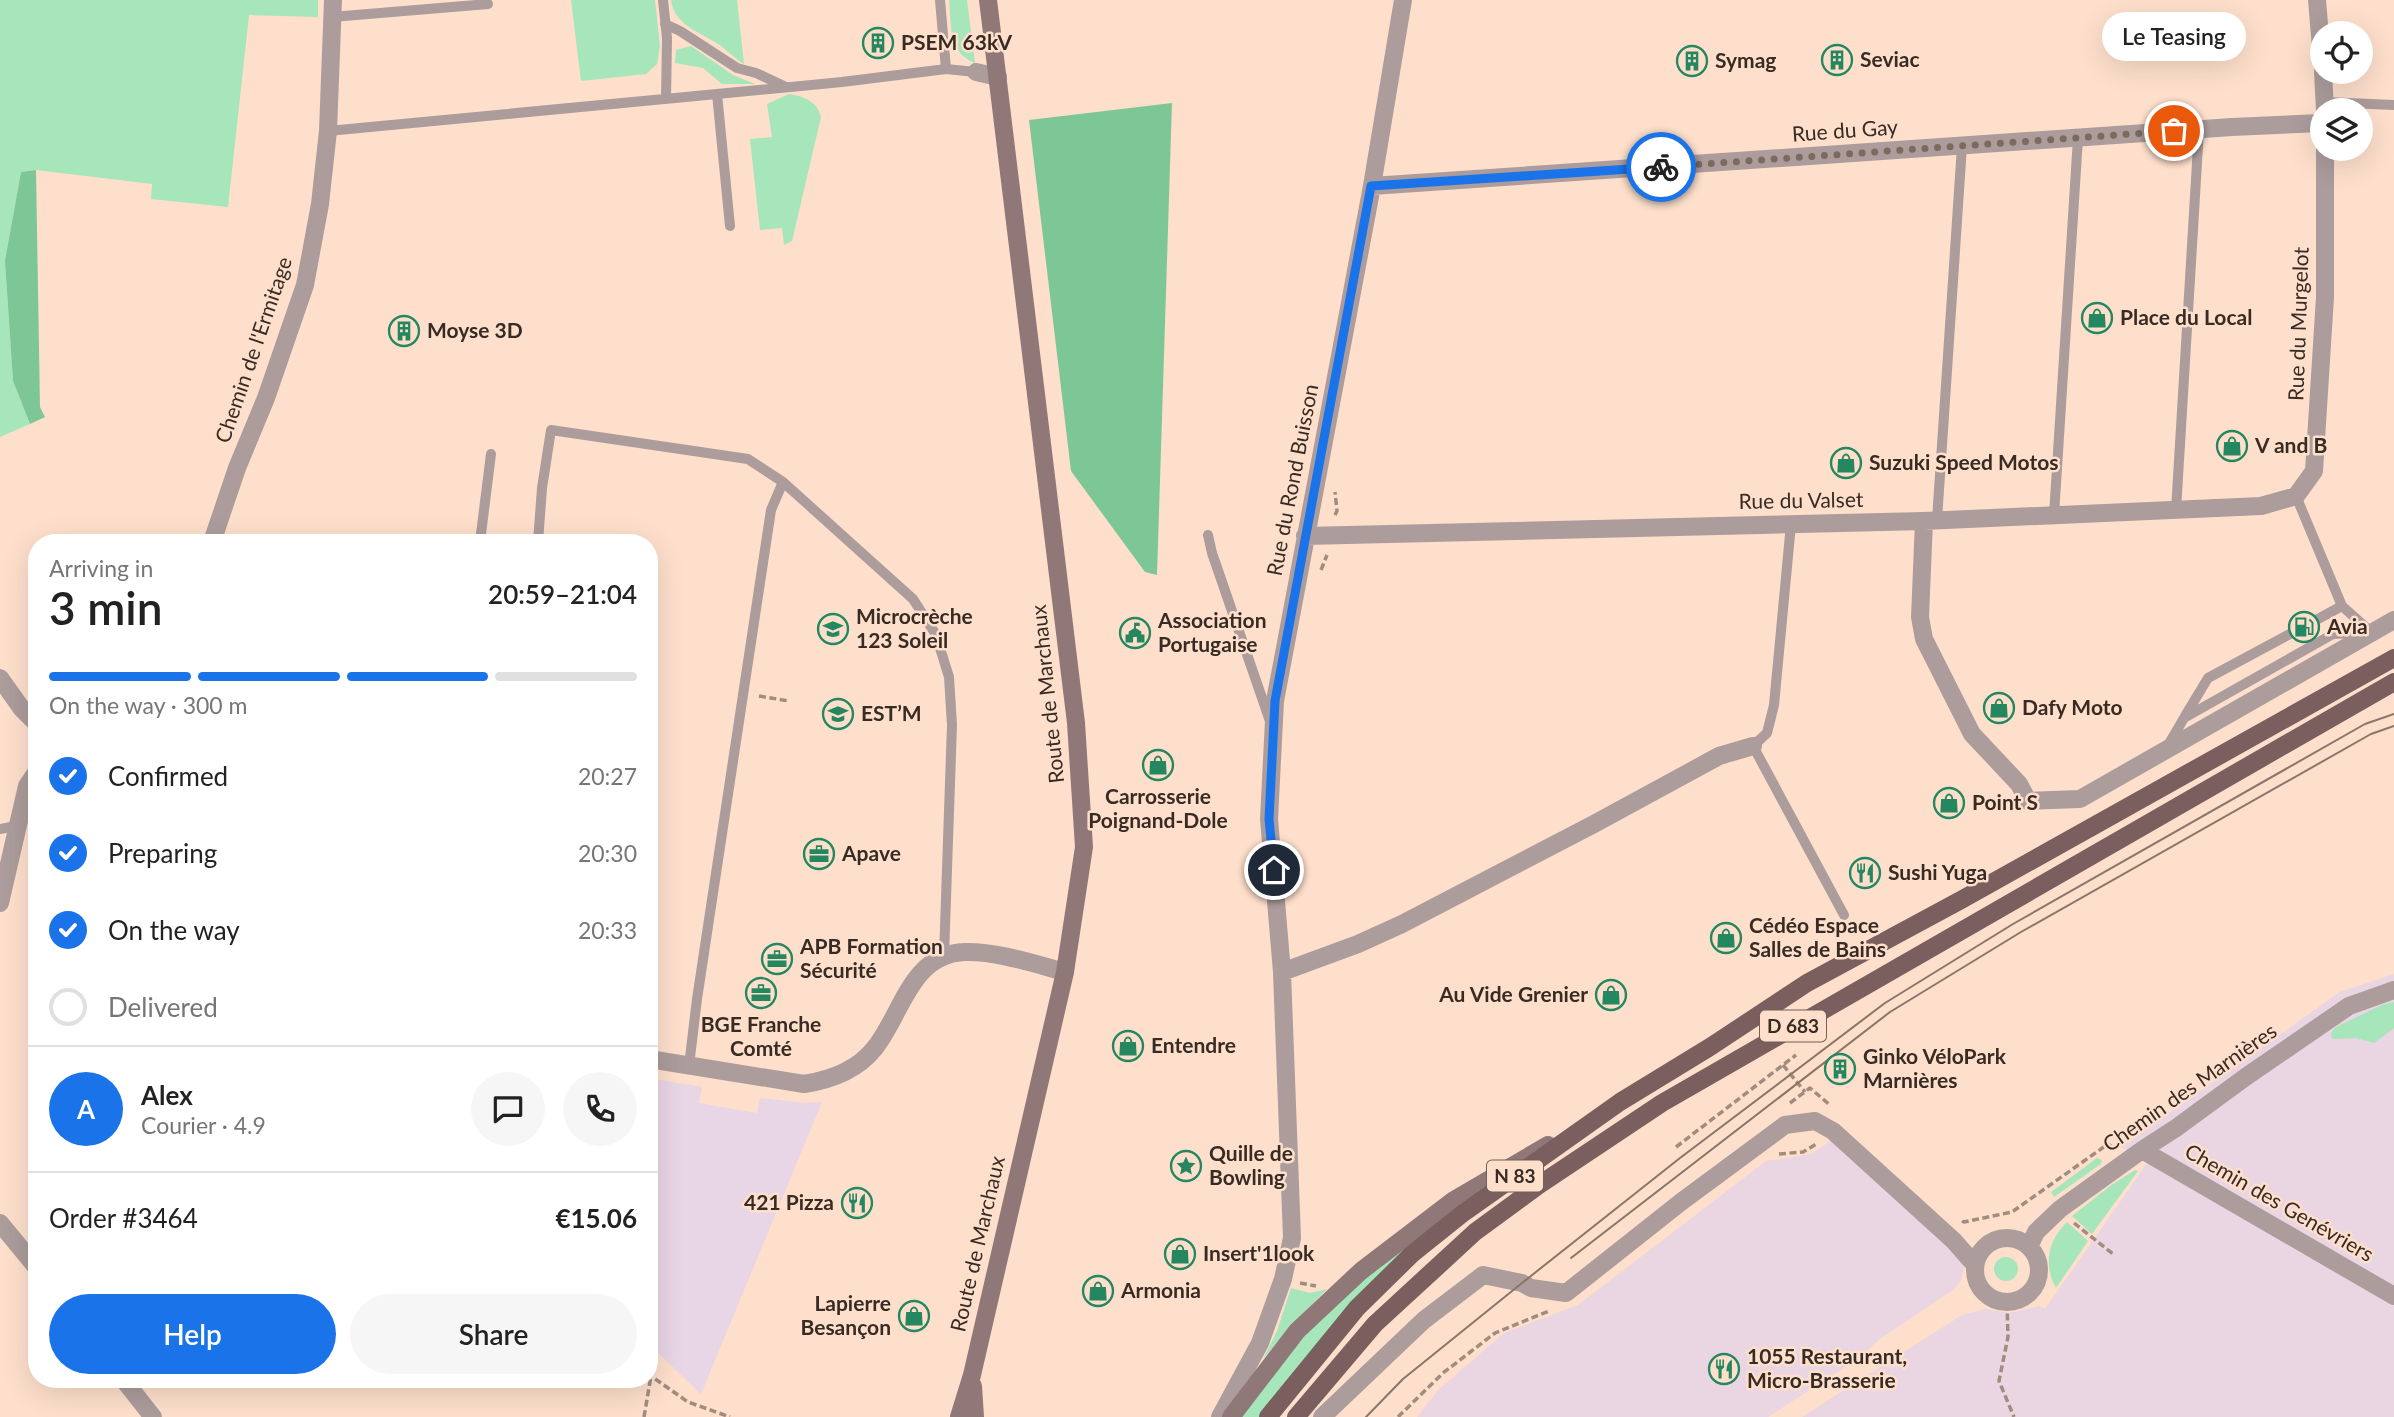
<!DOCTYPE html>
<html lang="en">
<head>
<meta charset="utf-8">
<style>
  :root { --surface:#fff; --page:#f6f6f6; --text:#222; --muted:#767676; --line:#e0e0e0; --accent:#1a73e8 }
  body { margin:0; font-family:Lato,sans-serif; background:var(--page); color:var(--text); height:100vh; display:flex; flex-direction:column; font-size:26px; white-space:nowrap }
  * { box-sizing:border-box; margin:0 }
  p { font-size:23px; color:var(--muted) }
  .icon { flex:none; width:38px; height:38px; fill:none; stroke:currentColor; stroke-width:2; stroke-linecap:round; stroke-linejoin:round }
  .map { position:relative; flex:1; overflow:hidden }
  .sheet { position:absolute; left:28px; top:534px; width:630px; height:854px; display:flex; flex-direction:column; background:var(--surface); border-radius:28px; box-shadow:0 7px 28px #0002 }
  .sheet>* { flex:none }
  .tools { position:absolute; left:2310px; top:21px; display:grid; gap:14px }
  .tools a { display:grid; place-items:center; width:63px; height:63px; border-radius:50%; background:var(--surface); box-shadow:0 7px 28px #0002; font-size:35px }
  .pin { position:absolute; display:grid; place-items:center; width:60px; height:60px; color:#fff; margin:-30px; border:4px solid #fff; border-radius:50%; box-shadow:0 2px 7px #0007 }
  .courier { position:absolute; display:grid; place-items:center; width:70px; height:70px; margin:-35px; border:5px solid #1a73e8; border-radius:50%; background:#fff; color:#222; box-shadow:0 2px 9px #0007 }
  .bubble { position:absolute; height:49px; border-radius:24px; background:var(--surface); box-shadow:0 7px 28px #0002; font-size:23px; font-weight:600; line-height:49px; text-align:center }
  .head em { font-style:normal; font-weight:600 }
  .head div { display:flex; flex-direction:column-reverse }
  .head { display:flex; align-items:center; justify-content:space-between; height:119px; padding:0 21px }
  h1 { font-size:46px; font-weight:600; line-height:52px }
  .bar { display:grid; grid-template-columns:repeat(4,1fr); gap:10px 7px; align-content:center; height:84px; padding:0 21px }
  .bar i { height:9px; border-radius:5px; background:var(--line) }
  .bar .current { background:var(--accent) }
  .bar p { grid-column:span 4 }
  .line { display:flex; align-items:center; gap:18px; padding:0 21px; border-top:2px solid var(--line) }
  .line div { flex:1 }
  .round { display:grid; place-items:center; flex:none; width:74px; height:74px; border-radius:37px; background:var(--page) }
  ol { padding:0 21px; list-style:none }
  li { display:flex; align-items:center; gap:21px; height:77px }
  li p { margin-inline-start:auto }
  li .icon { padding:7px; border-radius:50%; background:var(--accent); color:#fff; stroke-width:4 }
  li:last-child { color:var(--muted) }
  li i { width:38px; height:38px; border:4px solid var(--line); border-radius:50% }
  .action { display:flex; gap:14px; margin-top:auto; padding:14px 21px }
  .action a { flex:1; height:80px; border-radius:42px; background:var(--accent); color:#fff; font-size:28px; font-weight:600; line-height:80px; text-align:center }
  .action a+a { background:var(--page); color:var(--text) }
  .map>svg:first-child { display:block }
  .commercial { fill:#ead5e3 }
  .education { fill:#e8d5e5 }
  .green { fill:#a6e6ba }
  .forest { fill:#7cc795 }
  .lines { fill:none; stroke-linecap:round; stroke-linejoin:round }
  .path { stroke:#a28c7e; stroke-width:3.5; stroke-dasharray:7 3.5; stroke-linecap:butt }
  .service { stroke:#ac9c9c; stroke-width:10 }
  .minor { stroke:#ac9c9c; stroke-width:18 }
  .secondary { stroke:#907878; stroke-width:18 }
  .primary { stroke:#7b5f5f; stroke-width:18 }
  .tram { stroke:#897669; stroke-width:2 }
  .done { stroke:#7c6a5e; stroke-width:7; stroke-dasharray:0 12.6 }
  .route { stroke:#1a73e8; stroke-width:9 }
  .labels { text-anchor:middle; stroke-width:5; stroke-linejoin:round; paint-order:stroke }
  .shield { fill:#fddfcb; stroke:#726156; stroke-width:2 }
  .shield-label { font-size:19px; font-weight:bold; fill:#372b24 }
  .poi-label { font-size:21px; font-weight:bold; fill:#372b24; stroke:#fddfcb; text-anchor:start }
  .street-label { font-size:21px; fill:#372b24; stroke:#fddfcb }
</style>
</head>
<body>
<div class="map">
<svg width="2394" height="1417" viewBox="0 0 2394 1417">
  <rect width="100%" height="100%" fill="#fddfcb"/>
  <path class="commercial" d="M2394,974V1417H1802L1962,1315L1985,1309L2009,1313L2039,1306L2045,1309L2148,1162L2121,1147L2340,992Z
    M1832,1140L1962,1261L1964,1268L1961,1281L1953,1290L1880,1339L1856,1360L1768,1417H1417L1438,1390L1504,1333L1578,1305L1766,1161L1811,1154Z"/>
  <path class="education" d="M649,1078L702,1087L699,1103L737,1110L757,1113L760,1098L804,1103L822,1102L701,1394L657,1352L649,1335Z"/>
  <path class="green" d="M0,0H318V17L249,15L228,207L151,199L152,184L36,170L21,172L5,262L13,381L30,424L0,437Z
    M571,0H655L660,46L657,64L646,74L581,81Z
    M671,0H737L744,64C734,58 727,50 718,44C700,32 674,25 671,0Z
    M949,0H967L975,63C947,52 952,26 949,0Z
    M691,46L733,75L755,84H722L703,68L675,63L676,50Z
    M789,94C805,97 817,101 821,117L792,241L784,245L782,228L760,230L750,139L772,137L767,104Z
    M2394,1002V1028L2374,1043L2356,1038L2332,1039L2331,1033L2336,1027L2382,1005Z
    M2097,1158L2102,1160L2101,1164L2054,1197L2051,1192Z
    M2135,1170L2138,1171L2092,1234L2072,1216L2110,1186Z
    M2067,1222L2088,1241L2056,1288C2043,1265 2048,1240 2067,1222Z
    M1432,1228L1344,1312L1297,1367L1260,1417H1242L1271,1375L1309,1330L1368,1272Z
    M1994 1269a12 12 0 1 1 24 0a12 12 0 1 1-24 0Z
    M1291,1288L1310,1293L1327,1289L1296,1321L1263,1359L1277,1331Z"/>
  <path class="forest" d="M1172,103L1157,575L1145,572L1071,471L1029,120Z
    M36,170L40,407L45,417L30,424L13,381L5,261L21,172Z"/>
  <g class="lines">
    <path class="path" d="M1335,515L1337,511L1335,492
      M1321,570L1327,555
      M759,696L789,701
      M1783,1065L1805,1092
      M1790,1103L1810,1088L1830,1105
      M1676,1147L1796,1055
      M1779,1154L1803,1152L1818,1143
      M1962,1221L1964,1222L2012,1212L2108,1144L2112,1147
      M2074,1223L2113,1254
      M1300,1283L1316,1286
      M2007,1303L2008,1337L1999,1381L2014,1417
      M649,1371L651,1376L688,1402L730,1417
      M644,1417L651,1376
      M1398,1417L1443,1373L1495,1333L1549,1311"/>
    <path class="service" d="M663,0L667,38L666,99
      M940,0L946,69
      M332,17L488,4
      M665,24L680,31L737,68L756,73L786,87
      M717,94L842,82L946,69L976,72
      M2325,102L2394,105
      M328,131L717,94L730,226
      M2296,496L2342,606L2371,632
      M2176,510L2199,130
      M2054,515L2078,138
      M1937,520L1962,146
      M1791,524L1774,705L1767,733L1753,746L1844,915
      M1208,535L1212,553L1270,721
      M480,542L491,454
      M538,542L542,488L551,430L748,459L783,482L913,599L936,635L949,677L952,725L944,956
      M2185,716L2208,678L2342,606
      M2167,747L2184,718L2333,634L2364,633
      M0,829L16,826
      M689,1066L697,999L771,510L783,482"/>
    <path class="minor" d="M2317,0L2322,60
      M976,72L998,77
      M2323,72L2325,110
      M1372,186L2232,127L2322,123
      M1924,521L1920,617L1924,639L1972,734L2019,784L2028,801L2080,799L2394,620
      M1305,536L1924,521L2261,506L2296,496L2314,471L2325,297V149
      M212,542L237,468L266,398L305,285L320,204L328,131L333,0
      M0,678L22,709L37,724
      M0,903L27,786L37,771
      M1282,972L1358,944L1402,924L1594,824L1719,756L1753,746
      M649,1059L804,1084C830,1080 857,1070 874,1049C902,1015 910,954 965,952C996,951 1035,964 1065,972
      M2142,1150L2394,1296
      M0,1223L37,1268
      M1975 1270a32 32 0 1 1 64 0a32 32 0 1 1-64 0Z
      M2029,1247L2036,1232L2060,1209L2142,1150L2176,1128L2247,1076L2349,1006L2394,990
      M123,1379L153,1417
      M1220,1417L1260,1343L1283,1279L1292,1238L1282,972L1269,819L1275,701L1372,186L1403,0
      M1322,1417L1424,1320L1483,1275L1522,1283L1531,1288L1566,1293L1681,1202L1785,1125L1815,1121L1833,1131L1954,1241L1975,1265"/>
    <path class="secondary" d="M973,1386L975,1417
      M959,1417L972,1375L1065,972L1084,847L1076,723L988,0
      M1231,1417L1297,1331L1361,1271L1454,1200L1548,1145"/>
    <path class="primary" d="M1268,1417L1357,1308L1412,1254L1462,1214L1620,1102L1710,1047L1807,983L1961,900L2394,658
      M1296,1417L1375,1324L1475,1232L1539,1185L1662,1103L2394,682"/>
    <path class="tram" d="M1571,1258L1890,1012L2021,932L2371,734L2394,726
      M1366,1417L1403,1379L1522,1283L1680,1158L1885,1003L2013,924L2365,724L2394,714"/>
  </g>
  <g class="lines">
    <path class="done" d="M1661,167L2174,131"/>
    <path class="route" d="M1274,870L1269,819L1275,701L1371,186L1661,167"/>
  </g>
  <defs>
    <g id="building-ring" transform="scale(1.575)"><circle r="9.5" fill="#fddfcb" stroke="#258760" stroke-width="1.5"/><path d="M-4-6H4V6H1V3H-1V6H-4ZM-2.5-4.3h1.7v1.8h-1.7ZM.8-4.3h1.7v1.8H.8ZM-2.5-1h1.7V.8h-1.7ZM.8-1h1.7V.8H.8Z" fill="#258760"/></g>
    <g id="shop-ring" transform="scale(1.575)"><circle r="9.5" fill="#fddfcb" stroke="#258760" stroke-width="1.5"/><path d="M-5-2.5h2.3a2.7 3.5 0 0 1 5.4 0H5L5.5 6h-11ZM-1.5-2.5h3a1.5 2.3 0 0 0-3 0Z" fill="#258760"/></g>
    <g id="fuel-ring" transform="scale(1.575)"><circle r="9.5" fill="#fddfcb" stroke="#258760" stroke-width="1.5"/><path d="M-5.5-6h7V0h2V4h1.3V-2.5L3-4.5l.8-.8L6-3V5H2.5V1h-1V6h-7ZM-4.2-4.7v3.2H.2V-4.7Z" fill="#258760"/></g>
    <g id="school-ring" transform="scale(1.575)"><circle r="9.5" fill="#fddfcb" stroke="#258760" stroke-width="1.5"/><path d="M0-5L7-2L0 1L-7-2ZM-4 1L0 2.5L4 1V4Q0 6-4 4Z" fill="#258760"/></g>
    <g id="civic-ring" transform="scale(1.575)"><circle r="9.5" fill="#fddfcb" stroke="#258760" stroke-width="1.5"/><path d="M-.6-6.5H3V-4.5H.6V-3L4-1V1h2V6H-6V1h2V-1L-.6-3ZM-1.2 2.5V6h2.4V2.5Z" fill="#258760"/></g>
    <g id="university-ring" transform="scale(1.575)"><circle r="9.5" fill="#fddfcb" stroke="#258760" stroke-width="1.5"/><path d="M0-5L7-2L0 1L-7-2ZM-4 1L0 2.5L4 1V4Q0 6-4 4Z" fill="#258760"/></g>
    <g id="office-ring" transform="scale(1.575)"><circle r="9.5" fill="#fddfcb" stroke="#258760" stroke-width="1.5"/><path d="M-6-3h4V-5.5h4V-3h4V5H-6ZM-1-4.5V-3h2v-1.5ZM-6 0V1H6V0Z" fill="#258760"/></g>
    <g id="restaurant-ring" transform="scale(1.575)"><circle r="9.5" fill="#fddfcb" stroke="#258760" stroke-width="1.5"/><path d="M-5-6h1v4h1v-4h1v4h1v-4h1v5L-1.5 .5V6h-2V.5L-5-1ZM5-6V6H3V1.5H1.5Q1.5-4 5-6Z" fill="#258760"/></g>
    <g id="sight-ring" transform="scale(1.575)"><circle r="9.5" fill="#fddfcb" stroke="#258760" stroke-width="1.5"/><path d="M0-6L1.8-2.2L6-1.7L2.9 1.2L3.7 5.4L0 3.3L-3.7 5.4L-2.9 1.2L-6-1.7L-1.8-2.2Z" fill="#258760"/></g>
  </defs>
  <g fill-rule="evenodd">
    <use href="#building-ring" x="878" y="43"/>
    <use href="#building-ring" x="1837" y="60"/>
    <use href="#building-ring" x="1692" y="61"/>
    <use href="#shop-ring" x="2097" y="318"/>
    <use href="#building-ring" x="404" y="331"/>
    <use href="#shop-ring" x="2232" y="446"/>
    <use href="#shop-ring" x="1846" y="463"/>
    <use href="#fuel-ring" x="2304" y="627"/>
    <use href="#school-ring" x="833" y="629"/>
    <use href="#civic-ring" x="1135" y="633"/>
    <use href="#shop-ring" x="1999" y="708"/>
    <use href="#university-ring" x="838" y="714"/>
    <use href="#shop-ring" x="1158" y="765"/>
    <use href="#shop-ring" x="1949" y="803"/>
    <use href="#office-ring" x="819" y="854"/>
    <use href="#restaurant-ring" x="1865" y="873"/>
    <use href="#shop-ring" x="1726" y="938"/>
    <use href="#office-ring" x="777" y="959"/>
    <use href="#office-ring" x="761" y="993"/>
    <use href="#shop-ring" x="1611" y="995"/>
    <use href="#shop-ring" x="1128" y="1046"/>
    <use href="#building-ring" x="1840" y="1069"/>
    <use href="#sight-ring" x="1186" y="1166"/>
    <use href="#restaurant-ring" x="857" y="1203"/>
    <use href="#shop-ring" x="1180" y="1254"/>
    <use href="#shop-ring" x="1098" y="1291"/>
    <use href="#shop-ring" x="914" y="1316"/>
    <use href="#restaurant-ring" x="1724" y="1369"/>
  </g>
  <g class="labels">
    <g class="shield">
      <rect x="1760" y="1010.5" width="66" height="31" rx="5"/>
      <rect x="1487" y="1160.5" width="56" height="31" rx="5"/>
    </g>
    <g class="shield-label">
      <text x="1793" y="1033">D 683</text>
      <text x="1515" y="1183">N 83</text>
    </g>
    <g class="poi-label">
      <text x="901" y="50">PSEM 63kV</text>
      <text x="1860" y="67">Seviac</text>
      <text x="1715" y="68">Symag</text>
      <text x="2120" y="325">Place du Local</text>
      <text x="427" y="338">Moyse 3D</text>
      <text x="2255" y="453">V and B</text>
      <text x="1869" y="470">Suzuki Speed Motos</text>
      <text x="856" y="624">Microcrèche<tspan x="856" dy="24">123 Soleil</tspan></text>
      <text x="1158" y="628">Association<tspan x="1158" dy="24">Portugaise</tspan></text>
      <text x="2327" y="634">Avia</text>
      <text x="2022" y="715">Dafy Moto</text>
      <text x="861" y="721">EST’M</text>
      <text x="1158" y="804" text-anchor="middle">Carrosserie<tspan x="1158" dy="24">Poignand-Dole</tspan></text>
      <text x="1972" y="810">Point S</text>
      <text x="842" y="861">Apave</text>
      <text x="1888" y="880">Sushi Yuga</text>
      <text x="1749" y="933">Cédéo Espace<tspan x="1749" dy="24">Salles de Bains</tspan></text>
      <text x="800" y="954">APB Formation<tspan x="800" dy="24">Sécurité</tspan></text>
      <text x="1588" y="1002" text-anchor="end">Au Vide Grenier</text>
      <text x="761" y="1032" text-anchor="middle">BGE Franche<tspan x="761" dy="24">Comté</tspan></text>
      <text x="1151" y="1053">Entendre</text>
      <text x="1863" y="1064">Ginko VéloPark<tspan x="1863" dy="24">Marnières</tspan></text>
      <text x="1209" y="1161">Quille de<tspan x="1209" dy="24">Bowling</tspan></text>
      <text x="834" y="1210" text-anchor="end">421 Pizza</text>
      <text x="1203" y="1261">Insert'1look</text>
      <text x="1121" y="1298">Armonia</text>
      <text x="891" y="1311" text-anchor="end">Lapierre<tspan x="891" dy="24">Besançon</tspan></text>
      <text x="1747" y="1364">1055 Restaurant,<tspan x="1747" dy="24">Micro-Brasserie</tspan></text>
    </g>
    <g class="street-label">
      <text transform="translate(1845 131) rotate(-4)" y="7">Rue du Gay</text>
      <text transform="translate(2299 324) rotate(-88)" y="7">Rue du Murgelot</text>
      <text transform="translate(254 350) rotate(-71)" y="7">Chemin de l'Ermitage</text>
      <text transform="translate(1293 480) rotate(-79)" y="7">Rue du Rond Buisson</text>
      <text transform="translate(1801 501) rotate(-1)" y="7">Rue du Valset</text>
      <text transform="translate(1048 694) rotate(-96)" y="7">Route de Marchaux</text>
      <text transform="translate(2190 1088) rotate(-35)" y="7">Chemin des Marnières</text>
      <text transform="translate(2279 1203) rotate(30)" y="7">Chemin des Genévriers</text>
      <text transform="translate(978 1244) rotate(-77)" y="7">Route de Marchaux</text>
    </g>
  </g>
</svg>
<div class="tools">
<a><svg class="icon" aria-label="locate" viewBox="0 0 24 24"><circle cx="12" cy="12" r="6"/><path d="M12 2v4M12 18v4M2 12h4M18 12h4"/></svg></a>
<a><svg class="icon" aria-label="layers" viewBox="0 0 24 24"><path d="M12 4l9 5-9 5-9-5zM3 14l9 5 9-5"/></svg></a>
</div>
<div class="pin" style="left:2174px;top:131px;background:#ea580c"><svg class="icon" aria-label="bag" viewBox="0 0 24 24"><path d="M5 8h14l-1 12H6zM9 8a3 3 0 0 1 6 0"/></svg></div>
<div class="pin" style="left:1274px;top:870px;background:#1f2937"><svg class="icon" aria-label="home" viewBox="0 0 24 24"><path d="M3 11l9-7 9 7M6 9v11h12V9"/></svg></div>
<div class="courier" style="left:1661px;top:167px"><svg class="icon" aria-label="bike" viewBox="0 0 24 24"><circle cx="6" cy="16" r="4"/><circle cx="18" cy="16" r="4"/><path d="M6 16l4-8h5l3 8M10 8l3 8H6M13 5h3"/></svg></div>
<div class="bubble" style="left:2102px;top:12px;width:144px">Le Teasing</div>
<section class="sheet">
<div class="head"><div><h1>3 min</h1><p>Arriving in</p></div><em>20:59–21:04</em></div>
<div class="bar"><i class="current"></i><i class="current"></i><i class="current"></i><i></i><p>On the way · 300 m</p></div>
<ol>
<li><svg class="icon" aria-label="check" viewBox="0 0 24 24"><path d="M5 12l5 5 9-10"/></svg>Confirmed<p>20:27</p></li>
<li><svg class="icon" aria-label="check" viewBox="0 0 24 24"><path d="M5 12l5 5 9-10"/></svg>Preparing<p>20:30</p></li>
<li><svg class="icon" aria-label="check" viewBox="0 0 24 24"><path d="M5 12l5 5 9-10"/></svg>On the way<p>20:33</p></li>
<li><i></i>Delivered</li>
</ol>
<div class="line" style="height:126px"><b class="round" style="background:var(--accent);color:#fff">A</b><div><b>Alex</b><p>Courier · 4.9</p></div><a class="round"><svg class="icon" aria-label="chat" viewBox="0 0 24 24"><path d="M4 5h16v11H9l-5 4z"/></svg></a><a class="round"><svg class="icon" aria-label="phone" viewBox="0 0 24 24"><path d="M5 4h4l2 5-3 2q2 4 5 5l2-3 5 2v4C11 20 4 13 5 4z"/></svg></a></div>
<div class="line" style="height:91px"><div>Order #3464</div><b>€15.06</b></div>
<div class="action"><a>Help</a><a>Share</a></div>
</section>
</div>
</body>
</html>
